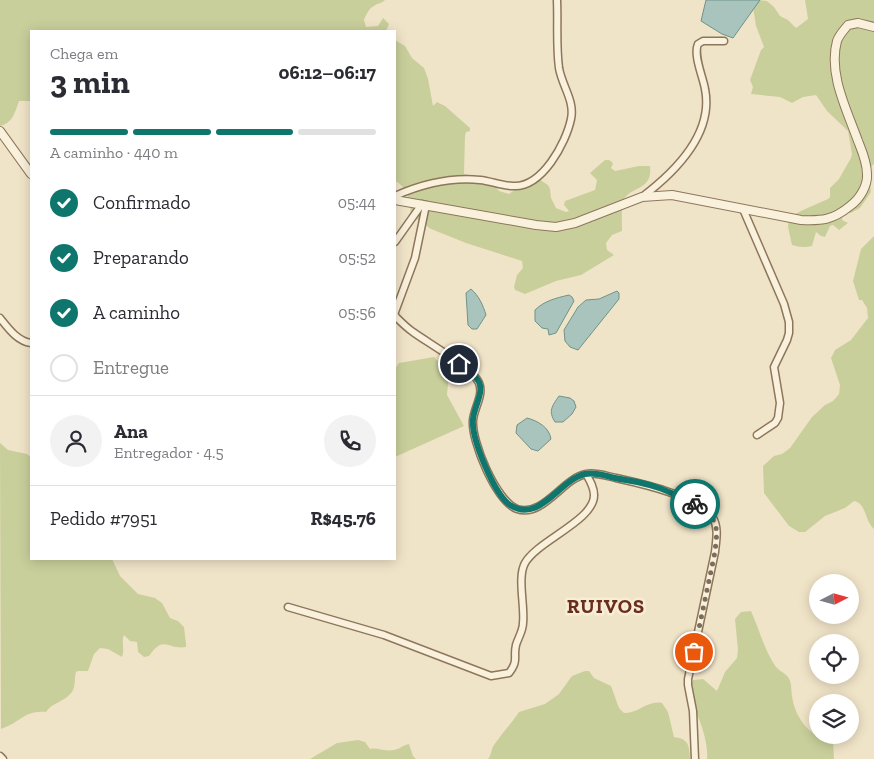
<!DOCTYPE html>
<html lang="pt">
<head>
<meta charset="utf-8">
<style>
  :root { --surface:#fff; --page:#f2f2f3; --text:#2b2b33; --muted:#7c7c81; --line:#e1e1e2; --accent:#0f766e }
  body { margin:0; font-family:"Zilla Slab",serif; background:var(--page); color:var(--text); height:100vh; display:flex; flex-direction:column; font-size:19px; white-space:nowrap }
  * { box-sizing:border-box; margin:0 }
  p { font-size:16px; color:var(--muted) }
  .icon { flex:none; width:28px; height:28px; fill:none; stroke:currentColor; stroke-width:2; stroke-linecap:round; stroke-linejoin:round }
  .map { position:relative; flex:1; overflow:hidden }
  .sheet { position:absolute; left:30px; top:30px; width:366px; height:530px; display:flex; flex-direction:column; background:var(--surface); border-radius:0px; box-shadow:0 2px 12px #0003 }
  .sheet>* { flex:none }
  .needle { width:32px; rotate:84deg }
  .fabs { position:absolute; left:809px; top:574px; display:grid; gap:10px }
  .fabs a { display:grid; place-items:center; width:50px; height:50px; border-radius:50%; background:var(--surface); box-shadow:0 2px 12px #0003; font-size:25px }
  .pin { position:absolute; display:grid; place-items:center; width:42px; height:42px; color:#fff; margin:-21px; border:2px solid #fff; border-radius:50%; box-shadow:0 1px 5px #0007 }
  .courier { position:absolute; display:grid; place-items:center; width:50px; height:50px; margin:-25px; border:4px solid #0f766e; border-radius:50%; background:#fff; color:#222; box-shadow:0 1px 6px #0007 }
  .summary em { font-style:normal; font-weight:700 }
  .summary div { display:flex; flex-direction:column-reverse }
  .summary { display:flex; align-items:center; justify-content:space-between; height:85px; padding:0 20px }
  h1 { font-size:32px; font-weight:700; line-height:38px }
  .bar { display:grid; grid-template-columns:repeat(4,1fr); gap:8px 5px; align-content:center; height:60px; padding:0 20px }
  .bar i { height:6px; border-radius:4px; background:var(--line) }
  .bar .active { background:var(--accent) }
  .bar p { grid-column:span 4 }
  .line { display:flex; align-items:center; gap:12px; padding:0 20px; border-top:1px solid var(--line) }
  .line div { flex:1 }
  .round { display:grid; place-items:center; flex:none; width:52px; height:52px; border-radius:26px; background:var(--page) }
  ol { padding:0 20px; list-style:none }
  li { display:flex; align-items:center; gap:15px; height:55px }
  li p { margin-inline-start:auto }
  li .icon { padding:5px; border-radius:50%; background:var(--accent); color:#fff; stroke-width:4 }
  li:last-child { color:var(--muted) }
  li i { width:28px; height:28px; border:2px solid var(--line); border-radius:50% }
  .map>svg:first-child { display:block }
  .green { fill:#c9cf9b }
  .water { fill:#a9c4bc; stroke:#6f938a }
  .lines { fill:none; stroke-linecap:round; stroke-linejoin:round }
  .minor-casing { stroke:#8d765c; stroke-width:9 }
  .tertiary-casing { stroke:#8d765c; stroke-width:10 }
  .minor { stroke:#faf1dc; stroke-width:6 }
  .tertiary { stroke:#faf1dc; stroke-width:8 }
  .done { stroke:#7c6e5b; stroke-width:5; stroke-dasharray:0 9 }
  .route { stroke:#0f766e; stroke-width:6 }
  .labels { text-anchor:middle; stroke-width:5; stroke-linejoin:round; paint-order:stroke }
  .district-label { font-size:20px; font-weight:bold; letter-spacing:1px; fill:#6b2e1e; stroke:#f7eed8 }
</style>
</head>
<body>
<div class="map">
<svg width="874" height="759" viewBox="0 0 874 759">
  <rect width="100%" height="100%" fill="#f0e4c8"/>
  <path class="green" d="M0,0H385C381,4 378,3 374,6C369,8 366,15 364,20L366,27L378,26L383,18L389,24L386,31H31V101H19C15,112 13,123 0,126Z
    M759,0L767,1L774,7L780,16L788,20L796,28L808,19L805,0H874V164L868,169L871,192L860,208L851,213H843L842,220L848,223L839,230L833,225L830,226L825,237L821,236L816,232L812,246C805,248 799,247 792,245L788,227L789,217L803,210L828,199L830,197V188L839,179L851,158L852,154L848,131L827,111L816,95L803,97L792,103L780,97L751,94L753,87L750,80L761,50L764,47L756,26L753,7Z
    M395,40L405,46L412,58L424,68L428,79L433,106L437,102L445,106L470,128V131L466,132L465,136L464,174L488,179L499,191L509,194L534,176L548,185L550,189L551,198L556,208L566,212L569,211L564,205L565,201L595,190L597,180L590,173L605,160H609L612,162L613,164L611,168L615,171L639,166H650C653,190 632,186 624,199C621,204 622,224 622,231L612,235L606,243L607,250L614,255L581,275L556,281L525,294L515,290L514,287L517,275L523,268L522,261L466,243L431,229L411,215C410,201 408,187 395,181Z
    M874,236V529C864,520 867,504 854,501L845,508L825,516L805,532H799L789,526L764,493L763,466L774,456L782,454L790,448L812,417L825,405L833,401L839,394L840,385L831,358L835,350L851,340L868,318L867,308L862,300H859L853,281L861,249Z
    M434,357L449,372L447,395L464,426L395,457V369L399,363Z
    M0,443L8,450L27,454L31,457V559H112L120,576L138,594L155,598L162,603L170,618L178,621L184,627L186,644V647C167,650 164,634 149,656L144,657L138,652L137,642L130,641L124,635C121,642 125,649 122,657L108,649L100,648L94,654L88,671H78L76,672C74,679 76,686 72,692C65,702 51,703 46,712C24,710 20,723 1,729Z
    M751,611C759,629 764,648 774,664C777,670 784,672 788,677C792,682 791,690 792,696C795,718 810,738 833,741L834,759H707C709,743 698,709 686,697L693,680L703,679L717,691L725,672L737,658L738,650L735,619L741,612Z
    M585,671H589L594,678L611,686L619,708L624,713C638,714 647,700 662,703L668,712L674,737C689,739 689,745 690,759H488C492,754 491,749 494,745C502,733 511,724 519,712L545,704L559,694L572,676Z
    M358,740L365,742L370,749C377,747 385,752 394,750C400,749 403,745 409,744L413,756L416,759H310L337,743Z"/>
  <path class="water" d="M706,0H760L733,38L722,34L701,21Z
    M471,289C479,296 483,305 486,315L477,329H472L468,325L466,293Z
    M617,291L619,293V299L578,350L570,347L565,341L564,330L578,307L586,300L599,299Z
    M569,295L572,297L574,301L556,333L549,335L548,329L542,328L535,321V310C544,301 556,298 569,295Z
    M559,396L570,398L574,401L576,407L572,414L563,422H555C548,411 552,406 559,396Z
    M527,418C538,421 549,427 551,439L538,451L531,449L516,433L517,425Z"/>
  <g class="lines">
    <g class="minor-casing">
      <path id="minor" d="M395,196C422,184 450,177 480,180C491,181 502,186 513,186C542,188 566,143 571,119C575,101 562,86 559,68C556,46 558,22 557,0
        M642,197C675,172 714,134 705,89C703,77 693,55 698,44L703,41H724
        M743,209L784,304L789,322V333L787,340L774,367L780,403L778,418L775,423L757,435
        M395,242L422,204
        M395,312L415,258L426,205
        M395,315L396,317C401,322 407,328 413,332C428,343 473,368 479,383C484,395 474,408 473,420C471,441 496,501 517,509C543,518 563,478 586,474C596,472 606,476 616,478C643,484 695,495 713,518C719,528 716,541 715,552L688,679V685L693,711L695,759
        M0,318C8,328 17,341 31,343
        M288,607L384,635L491,676L509,673C519,660 513,658 516,645C518,638 523,631 523,623C525,606 517,577 525,563C537,541 595,520 594,495C594,487 590,481 586,474
        M0,756L3,759"/>
    </g>
    <g class="tertiary-casing">
      <path id="tertiary" d="M0,131L31,174
        M395,200L536,225L556,227L575,223L642,197L672,195L801,220C822,221 833,220 850,206C860,199 868,185 867,174C867,162 862,151 858,141C847,110 828,74 837,41C839,35 844,30 848,25L858,23L874,27"/>
    </g>
    <use href="#minor" class="minor"/>
    <use href="#tertiary" class="tertiary"/>
  </g>
  <g class="lines">
    <path class="done" d="M694,652L715,552L717,531L713,519L695,504"/>
    <path class="route" d="M459,364C466,369 475,374 479,382C484,393 474,407 473,419C471,438 494,494 510,505C540,524 559,480 585,474C596,472 606,476 615,478C629,481 643,482 656,487C669,491 682,498 695,504"/>
  </g>
  <g class="labels">
    <g class="district-label">
      <text x="606" y="613">RUIVOS</text>
    </g>
  </g>
</svg>
<div class="fabs">
<a><svg class="needle" viewBox="-14 -14 28 28"><path d="M0-13l5 13h-10z" fill="#e53935"/><path d="M0 13l5-13h-10z" fill="#7c7c81"/></svg></a>
<a><svg class="icon" aria-label="locate" viewBox="0 0 24 24"><circle cx="12" cy="12" r="6"/><path d="M12 2v4M12 18v4M2 12h4M18 12h4"/></svg></a>
<a><svg class="icon" aria-label="layers" viewBox="0 0 24 24"><path d="M12 4l9 5-9 5-9-5zM3 14l9 5 9-5"/></svg></a>
</div>
<div class="pin" style="left:694px;top:652px;background:#ea580c"><svg class="icon" aria-label="bag" viewBox="0 0 24 24"><path d="M5 8h14l-1 12H6zM9 8a3 3 0 0 1 6 0"/></svg></div>
<div class="pin" style="left:459px;top:364px;background:#1f2937"><svg class="icon" aria-label="home" viewBox="0 0 24 24"><path d="M3 11l9-7 9 7M6 9v11h12V9"/></svg></div>
<div class="courier" style="left:695px;top:504px"><svg class="icon" aria-label="bike" viewBox="0 0 24 24"><circle cx="6" cy="16" r="4"/><circle cx="18" cy="16" r="4"/><path d="M6 16l4-8h5l3 8M10 8l3 8H6M13 5h3"/></svg></div>
<section class="sheet">
<div class="summary"><div><h1>3 min</h1><p>Chega em</p></div><em>06:12–06:17</em></div>
<div class="bar"><i class="active"></i><i class="active"></i><i class="active"></i><i></i><p>A caminho · 440 m</p></div>
<ol>
<li><svg class="icon" aria-label="check" viewBox="0 0 24 24"><path d="M5 12l5 5 9-10"/></svg>Confirmado<p>05:44</p></li>
<li><svg class="icon" aria-label="check" viewBox="0 0 24 24"><path d="M5 12l5 5 9-10"/></svg>Preparando<p>05:52</p></li>
<li><svg class="icon" aria-label="check" viewBox="0 0 24 24"><path d="M5 12l5 5 9-10"/></svg>A caminho<p>05:56</p></li>
<li><i></i>Entregue</li>
</ol>
<div class="line" style="height:90px"><a class="round"><svg class="icon" aria-label="person" viewBox="0 0 24 24"><circle cx="12" cy="8" r="4"/><path d="M4 21q1-7 8-7t8 7"/></svg></a><div><b>Ana</b><p>Entregador · 4.5</p></div><a class="round"><svg class="icon" aria-label="phone" viewBox="0 0 24 24"><path d="M5 4h4l2 5-3 2q2 4 5 5l2-3 5 2v4C11 20 4 13 5 4z"/></svg></a></div>
<div class="line" style="height:65px"><div>Pedido #7951</div><b>R$45.76</b></div>
</section>
</div>
</body>
</html>
